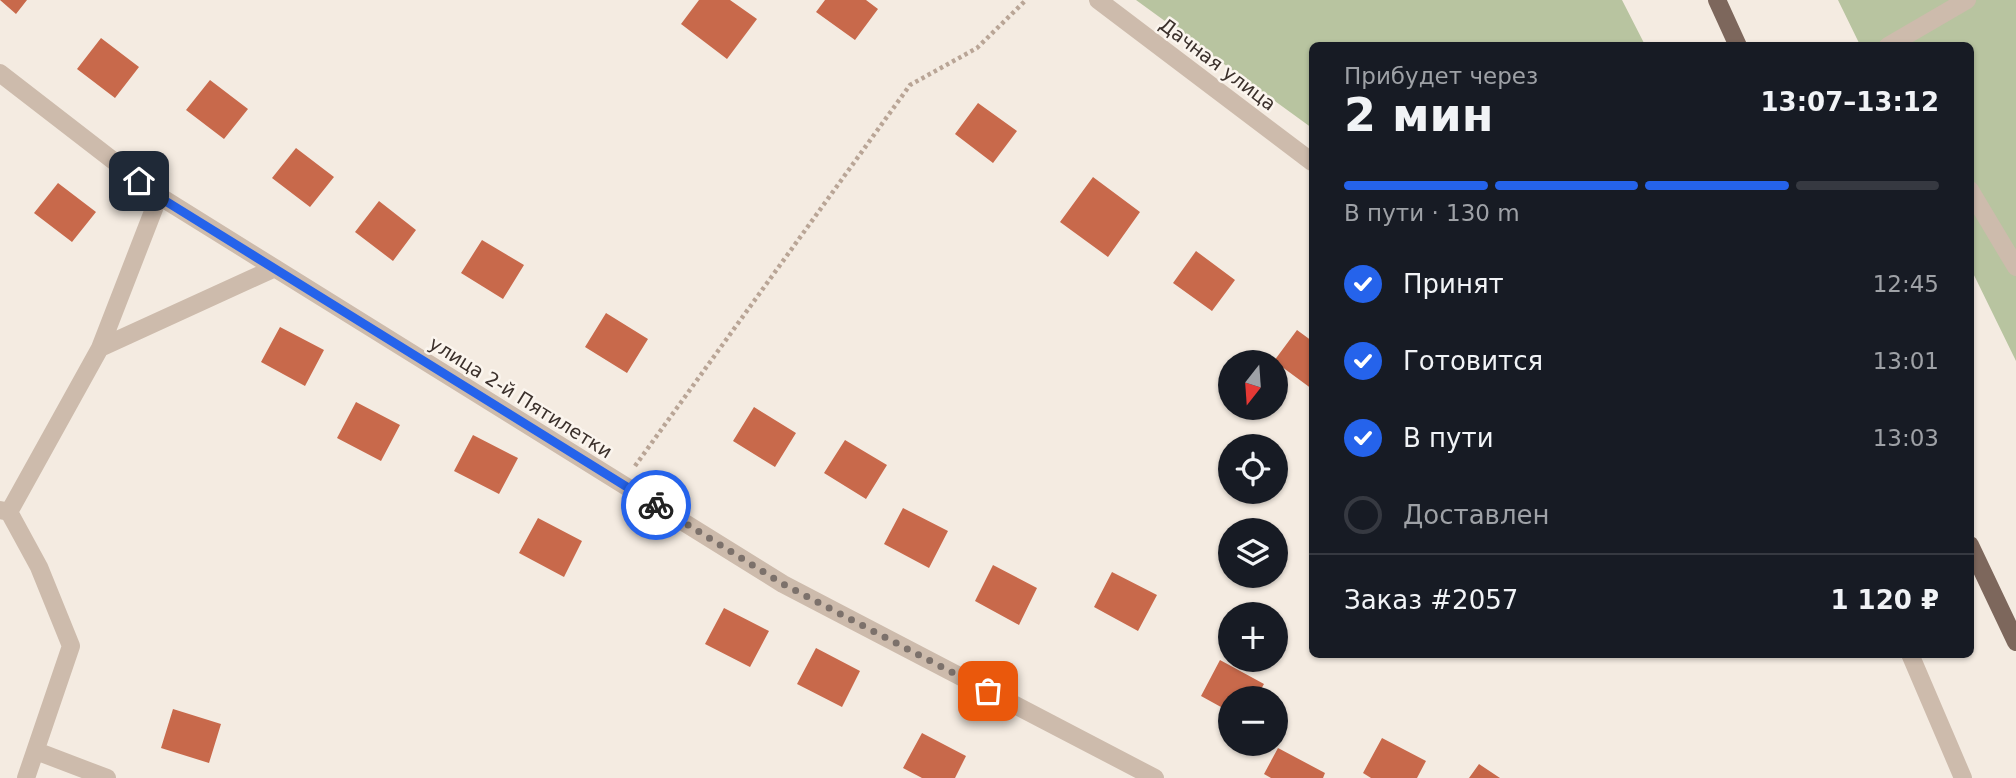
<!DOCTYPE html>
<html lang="ru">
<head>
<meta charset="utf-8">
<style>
  :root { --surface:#171b24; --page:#20242c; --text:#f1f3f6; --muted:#9ea1a6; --line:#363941; --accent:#2563eb }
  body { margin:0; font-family:"DejaVu Sans",sans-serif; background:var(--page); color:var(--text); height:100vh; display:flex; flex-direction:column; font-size:26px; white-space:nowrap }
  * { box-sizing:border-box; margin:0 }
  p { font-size:23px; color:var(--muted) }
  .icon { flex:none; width:38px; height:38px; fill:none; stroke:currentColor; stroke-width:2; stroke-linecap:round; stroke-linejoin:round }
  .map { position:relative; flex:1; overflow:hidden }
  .panel { position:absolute; left:1309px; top:42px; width:665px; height:616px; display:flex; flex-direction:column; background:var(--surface); border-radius:10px; box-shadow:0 2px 5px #0004 }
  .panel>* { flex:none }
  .needle { width:46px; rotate:197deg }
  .controls { position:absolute; left:1218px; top:350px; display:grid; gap:14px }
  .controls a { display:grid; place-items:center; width:70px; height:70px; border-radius:50%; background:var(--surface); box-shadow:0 2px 5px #0004; font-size:35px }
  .pin { position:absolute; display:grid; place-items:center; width:60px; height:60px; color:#fff; margin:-30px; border-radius:14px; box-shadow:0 4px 10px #0006 }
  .courier { position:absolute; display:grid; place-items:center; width:70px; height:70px; margin:-35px; border:5px solid #2563eb; border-radius:50%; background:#fff; color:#222; box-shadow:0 2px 9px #0007 }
  .overview em { font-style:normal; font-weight:800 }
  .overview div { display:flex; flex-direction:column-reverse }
  .overview { display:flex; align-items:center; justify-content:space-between; height:119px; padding:0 35px }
  h1 { font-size:46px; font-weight:800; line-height:52px }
  .bar { display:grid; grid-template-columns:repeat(4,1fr); gap:10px 7px; align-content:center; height:84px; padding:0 35px }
  .bar i { height:9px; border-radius:5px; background:var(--line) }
  .bar .current { background:var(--accent) }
  .bar p { grid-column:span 4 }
  .line { display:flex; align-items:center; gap:18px; padding:0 35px; border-top:2px solid var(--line) }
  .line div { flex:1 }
  ol { padding:0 35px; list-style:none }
  li { display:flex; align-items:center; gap:21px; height:77px }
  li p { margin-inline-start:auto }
  li .icon { padding:7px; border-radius:50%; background:var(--accent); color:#fff; stroke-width:4 }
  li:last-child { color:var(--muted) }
  li i { width:38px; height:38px; border:4px solid var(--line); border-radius:50% }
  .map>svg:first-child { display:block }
  .green { fill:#b8c4a0 }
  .building { fill:#c8694b }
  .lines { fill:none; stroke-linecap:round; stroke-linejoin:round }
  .path { stroke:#b9a596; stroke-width:4.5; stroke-dasharray:3.5 3.5; stroke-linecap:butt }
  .street { stroke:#cdbbac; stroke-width:18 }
  .primary { stroke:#7d675c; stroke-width:18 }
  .done { stroke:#7c716b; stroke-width:7; stroke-dasharray:0 12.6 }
  .route { stroke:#2563eb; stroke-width:9 }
  .labels { text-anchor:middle; stroke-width:5; stroke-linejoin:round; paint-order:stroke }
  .street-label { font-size:19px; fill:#3b302b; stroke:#fbf5ee }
</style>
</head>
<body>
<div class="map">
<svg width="2016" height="778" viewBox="0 0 2016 778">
  <rect width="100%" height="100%" fill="#f4ebe1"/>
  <path class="green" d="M1136,0H1622L1645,45L1312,46V128Z
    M1838,0H2016V361L1971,269L1970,46L1860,45Z"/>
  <path class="building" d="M0,0H27L16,14Z
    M699,0H730L757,19L727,59L681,24Z
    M825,0H866L878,9L855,40L816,12Z
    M101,38L139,67L115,98L77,69Z
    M210,80L248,109L224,139L186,110Z
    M978,103L1017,131L993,163L955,134Z
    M296,148L334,177L310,207L272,178Z
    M1093,177L1140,212L1108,257L1060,222Z
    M58,183L96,212L72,242L34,213Z
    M379,201L416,230L393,261L355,232Z
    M482,240L524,265L503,299L461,273Z
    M1196,251L1235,280L1212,311L1173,283Z
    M606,313L648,339L627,373L585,347Z
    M280,327L324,350L305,386L261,362Z
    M1297,330L1312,341V389L1274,361Z
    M356,402L400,425L381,461L337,438Z
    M754,407L796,433L775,467L733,441Z
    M473,435L518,458L499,494L454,471Z
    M845,440L887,465L866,499L824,473Z
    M903,508L948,531L929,568L884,544Z
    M538,518L582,541L564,577L519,553Z
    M993,565L1037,588L1019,625L975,601Z
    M1112,572L1157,595L1138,631L1094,607Z
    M724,608L769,631L750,667L705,644Z
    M816,648L860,671L842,707L797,684Z
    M1220,660L1264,684L1256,698H1230V712L1201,696Z
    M173,709L221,724L209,763L161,748Z
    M922,733L966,756L955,778H922L903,768Z
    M1382,738L1426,761L1417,778H1371L1363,773Z
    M1278,748L1325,773L1323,778H1271L1264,774Z
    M1479,764L1500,778H1469Z"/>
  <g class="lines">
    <path class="path" d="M635,466L910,85L977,48L1026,0"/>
    <path class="street" d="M1098,0L1312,162
      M1888,46L1967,0
      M0,73L159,196L783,584L1155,778
      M1970,190L2016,267
      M100,348L275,268
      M0,510L9,512L39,567L71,646L26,778
      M9,512L100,348L159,196
      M1910,654L1963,778
      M36,751L107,778"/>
    <path class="primary" d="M1717,0L1738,46
      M1970,545L2016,642"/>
  </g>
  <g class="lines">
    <path class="done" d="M656,505L783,584L988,691"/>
    <path class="route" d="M139,181L159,197L656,505"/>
  </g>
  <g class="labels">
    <g class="street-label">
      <text transform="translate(1218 64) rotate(37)" y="7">Дачная улица</text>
      <text transform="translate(521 397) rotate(32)" y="7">улица 2-й Пятилетки</text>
    </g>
  </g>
</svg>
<div class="controls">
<a><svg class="needle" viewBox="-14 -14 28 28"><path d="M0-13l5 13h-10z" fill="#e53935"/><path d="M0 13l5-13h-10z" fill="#9ea1a6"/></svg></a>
<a><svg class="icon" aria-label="locate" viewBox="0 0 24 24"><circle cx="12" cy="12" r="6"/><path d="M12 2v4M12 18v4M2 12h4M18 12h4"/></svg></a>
<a><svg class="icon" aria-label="layers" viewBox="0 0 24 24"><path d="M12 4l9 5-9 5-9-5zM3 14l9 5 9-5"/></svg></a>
<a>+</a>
<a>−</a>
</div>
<div class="pin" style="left:988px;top:691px;background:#ea580c"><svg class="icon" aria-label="bag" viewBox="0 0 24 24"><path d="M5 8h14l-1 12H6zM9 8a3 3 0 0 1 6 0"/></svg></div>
<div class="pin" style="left:139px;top:181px;background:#1f2937"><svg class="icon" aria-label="home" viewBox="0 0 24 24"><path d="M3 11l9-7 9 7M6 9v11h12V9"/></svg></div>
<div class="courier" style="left:656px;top:505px"><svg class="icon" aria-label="bike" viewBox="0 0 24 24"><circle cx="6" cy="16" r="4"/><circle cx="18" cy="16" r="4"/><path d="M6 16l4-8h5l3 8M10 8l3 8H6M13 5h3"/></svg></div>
<section class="panel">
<div class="overview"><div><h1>2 мин</h1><p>Прибудет через</p></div><em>13:07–13:12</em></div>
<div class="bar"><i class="current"></i><i class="current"></i><i class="current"></i><i></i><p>В пути · 130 m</p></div>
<ol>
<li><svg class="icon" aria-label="check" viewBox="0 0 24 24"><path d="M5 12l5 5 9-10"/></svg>Принят<p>12:45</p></li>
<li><svg class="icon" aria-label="check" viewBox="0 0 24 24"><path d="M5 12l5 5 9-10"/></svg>Готовится<p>13:01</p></li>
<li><svg class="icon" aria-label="check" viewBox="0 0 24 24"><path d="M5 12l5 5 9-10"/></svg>В пути<p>13:03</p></li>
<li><i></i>Доставлен</li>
</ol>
<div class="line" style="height:91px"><div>Заказ #2057</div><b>1 120 ₽</b></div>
</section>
</div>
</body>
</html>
